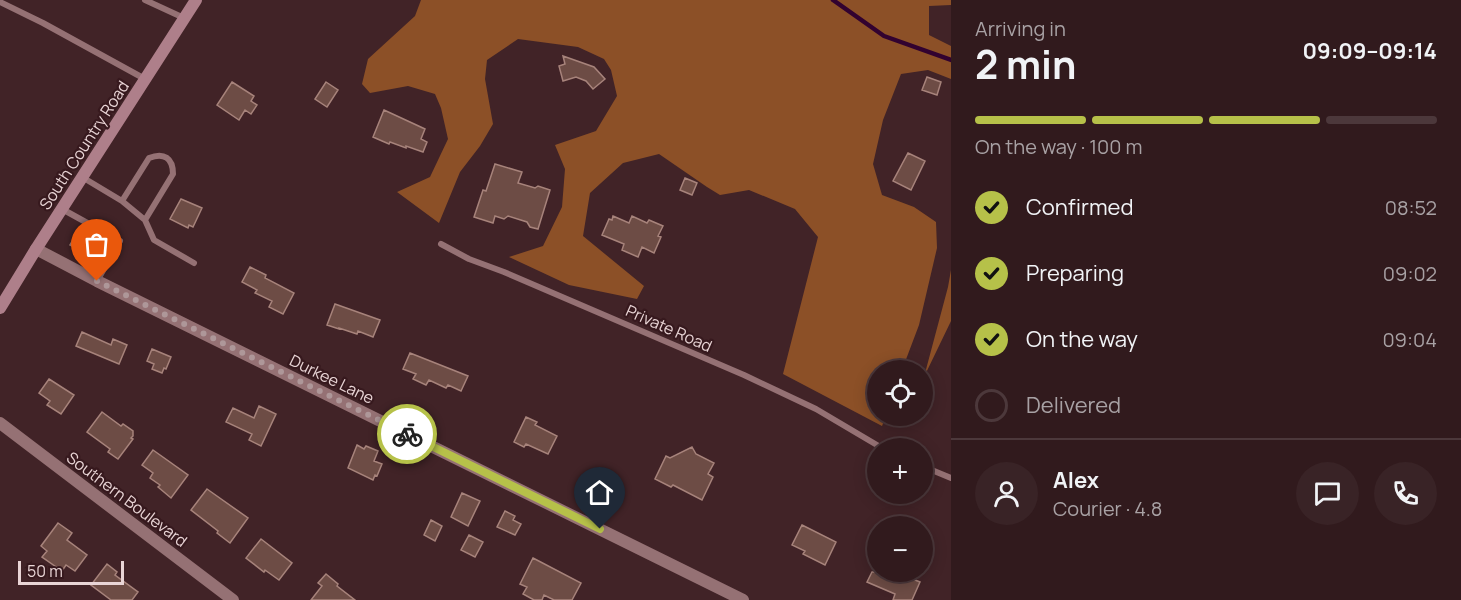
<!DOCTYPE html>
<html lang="en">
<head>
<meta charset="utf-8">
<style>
  :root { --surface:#311a1d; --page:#392326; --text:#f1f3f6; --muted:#a8a1a4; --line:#4c383b; --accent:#b6c149 }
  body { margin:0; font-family:Manrope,sans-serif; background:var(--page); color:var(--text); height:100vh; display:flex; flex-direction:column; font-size:22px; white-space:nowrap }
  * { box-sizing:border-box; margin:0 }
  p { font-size:20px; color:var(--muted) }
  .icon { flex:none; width:33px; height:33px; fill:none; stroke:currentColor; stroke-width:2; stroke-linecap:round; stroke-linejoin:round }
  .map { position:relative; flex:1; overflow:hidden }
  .sheet { display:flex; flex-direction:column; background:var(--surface); width:510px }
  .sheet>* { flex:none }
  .tools { position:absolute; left:867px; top:360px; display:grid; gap:12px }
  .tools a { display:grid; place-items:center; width:66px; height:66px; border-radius:50%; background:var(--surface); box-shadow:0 3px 15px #0003,0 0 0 2px var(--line); font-size:30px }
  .scale { position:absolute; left:18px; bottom:15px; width:106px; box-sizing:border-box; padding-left:6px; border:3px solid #e9d5d6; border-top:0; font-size:16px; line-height:21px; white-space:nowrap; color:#e9d5d6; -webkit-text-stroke:4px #37191e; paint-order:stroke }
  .pin { position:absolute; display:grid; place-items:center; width:51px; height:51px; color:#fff; margin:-62px -26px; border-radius:50% 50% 50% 0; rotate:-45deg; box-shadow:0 0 6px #0007 }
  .pin .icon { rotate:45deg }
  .courier { position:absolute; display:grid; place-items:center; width:60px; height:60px; margin:-30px; border:4px solid #b6c149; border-radius:50%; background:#fff; color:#222; box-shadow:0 2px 8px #0007 }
  .overview em { font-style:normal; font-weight:700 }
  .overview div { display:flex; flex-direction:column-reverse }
  .overview { display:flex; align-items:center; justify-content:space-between; height:102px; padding:0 24px }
  h1 { font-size:39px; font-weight:700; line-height:45px }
  .bar { display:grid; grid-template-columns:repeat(4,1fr); gap:9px 6px; align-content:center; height:72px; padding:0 24px }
  .bar i { height:8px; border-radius:4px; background:var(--line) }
  .bar .active { background:var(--accent) }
  .bar p { grid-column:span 4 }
  .line { display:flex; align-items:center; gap:15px; padding:0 24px; border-top:2px solid var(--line) }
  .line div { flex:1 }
  .round { display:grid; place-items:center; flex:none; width:63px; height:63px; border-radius:32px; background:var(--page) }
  ol { padding:0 24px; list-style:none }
  li { display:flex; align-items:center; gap:18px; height:66px }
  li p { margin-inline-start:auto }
  li .icon { padding:6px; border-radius:50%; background:var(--accent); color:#111; stroke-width:4 }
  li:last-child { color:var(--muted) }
  li i { width:33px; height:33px; border:3px solid var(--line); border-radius:50% }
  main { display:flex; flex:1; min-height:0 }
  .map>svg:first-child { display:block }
  .forest { fill:#8c5027 }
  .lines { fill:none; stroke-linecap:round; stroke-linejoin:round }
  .stream { stroke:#320230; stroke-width:4.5 }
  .building { fill:#6d4c45; stroke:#a7837b; stroke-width:1.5 }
  .lane { stroke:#957174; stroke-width:6 }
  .street { stroke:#957174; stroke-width:12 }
  .secondary { stroke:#ae7f8a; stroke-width:12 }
  .done { stroke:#ae9799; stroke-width:6; stroke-dasharray:0 10.8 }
  .route { stroke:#b6c149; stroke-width:8 }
  .labels { text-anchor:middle; stroke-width:4.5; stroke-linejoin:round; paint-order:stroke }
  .street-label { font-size:16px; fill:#e9d5d6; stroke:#37191e }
</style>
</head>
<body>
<main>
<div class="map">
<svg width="951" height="600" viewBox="0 0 951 600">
  <rect width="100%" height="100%" fill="#412327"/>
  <path class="forest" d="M421,0H951V5L929,6V35L951,46V79L928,70L901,74L883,120L873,164L882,195L914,207L936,222L937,248L919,325L902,370H878V416H886L882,426L783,374L818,237L795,209L749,190L720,195L707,187L659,154L623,163L590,193L583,236L644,286L637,299L569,285L509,257L543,246L562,207L565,169L555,145L596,131L617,96L611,70L604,59L578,47L518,39L487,60L485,79L493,124L480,146L460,172L439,223L397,192L430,177L448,139L441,108L435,94L408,86L370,93L362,84L368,59L415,16Z
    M951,270V321L924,377L948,287Z"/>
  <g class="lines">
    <path class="stream" d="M833,0L884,36L951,60"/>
  </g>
  <path class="building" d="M563,56L594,67L605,79L593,89L586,81L576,77L563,81L559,66L565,64Z
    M927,77L941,82L937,95L922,90Z
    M232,82L254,96L251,101L257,105L251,114L245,110L239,120L217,105Z
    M326,82L338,90L327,107L315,99Z
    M384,110L425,129L421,139L427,142L423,152L406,146V148L390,142L389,144L373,137Z
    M908,153L925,161L911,190L893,181Z
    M495,164L522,172L518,183L535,188L538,186L550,190L538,229L530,227L527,222L508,216L504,219L495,216L493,223L474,217L483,190L486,191Z
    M685,178L697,183L692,195L680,190Z
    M181,199L202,208L193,227L189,225L188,228L170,219Z
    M613,216L629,223L632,216L647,223L649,220L663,226L658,236L661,237L654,253L642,247L638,257L622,250L624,244L602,235L609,219L612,220Z
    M78,231L107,247L99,260L70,245Z
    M250,267L266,275L265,278L294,293L283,314L269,307L272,301L255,293L257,290L242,282Z
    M335,304L380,320L373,337L358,331L357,334L339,328V329L327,325Z
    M82,332L111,345L113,339L127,345L119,364L76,346Z
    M152,349L171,357L166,369L164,368L162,373L152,369L154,364L147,361Z
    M410,353L468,376L461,391L448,385L446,388L429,380L426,385L413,379L416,374L403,369Z
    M49,379L74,395L61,414L47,405L50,401L39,393Z
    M259,406L276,414L261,446L249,440L252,434L226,422L233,408L254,418Z
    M102,412L121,426L123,424L133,431V436L131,438L133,439L118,459L108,452L110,449L87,432Z
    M526,417L537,422L535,425L557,436L548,454L526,444L524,447L514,442Z
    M357,445L364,449L366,446L378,451L374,461L382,464L377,476L375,475L373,480L348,468Z
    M692,447L696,454L714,463L708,474L713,477L702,500L673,485L671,487L655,479L666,456L670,458Z
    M153,450L188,475L171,498L158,487L160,485L150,478L153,473L142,465Z
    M207,489L248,518L230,543L217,533L218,531L191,510Z
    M462,493L480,501L468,526L451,517Z
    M505,511L515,516L513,520L521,524L515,535L497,527Z
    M431,520L442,526L435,541L424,535Z
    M58,523L72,533L67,540L87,555L75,571L66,565L62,571L42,557L47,551L41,546Z
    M802,525L836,542L825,565L803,554L805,551L792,545Z
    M469,535L483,542L475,557L461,550Z
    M261,539L292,563L279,580L265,570L264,572L246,558Z
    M533,558L581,583L572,600H554L544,595L542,600H534L523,594L527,587L520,584Z
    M107,564L117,572L115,575L138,592L132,600H111L91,585Z
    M872,572H907L905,576L920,582L912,600H893L895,594L867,582Z
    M326,574L338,584L337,586L355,600H311L322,586L318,583Z"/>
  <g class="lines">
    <path class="lane" d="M145,0L184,18
      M0,2L43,23L145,79
      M82,177L122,201L145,220L154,240L194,263
      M122,201L149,158C164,152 173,158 173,174L145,220
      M62,209L120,241L97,281
      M441,244L469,259L504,272L744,375L816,409L882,448
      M922,466L951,478"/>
    <path class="street" d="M36,249L97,281L743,600
      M0,423L233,600"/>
    <path class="secondary" d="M0,308L36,249L196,0"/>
  </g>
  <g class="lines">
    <path class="done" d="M97,281L407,434"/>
    <path class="route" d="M407,434L600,529"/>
  </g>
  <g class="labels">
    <g class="street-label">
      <text transform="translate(84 145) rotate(-57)" y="6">South Country Road</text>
      <text transform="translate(669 328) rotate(24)" y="6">Private Road</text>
      <text transform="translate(332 379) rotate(26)" y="6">Durkee Lane</text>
      <text transform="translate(127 499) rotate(37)" y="6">Southern Boulevard</text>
    </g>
  </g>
</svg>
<div class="tools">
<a><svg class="icon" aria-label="locate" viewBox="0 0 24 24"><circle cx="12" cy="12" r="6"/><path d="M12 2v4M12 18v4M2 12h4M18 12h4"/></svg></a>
<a>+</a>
<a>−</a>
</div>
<div class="scale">50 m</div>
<div class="pin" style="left:97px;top:281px;background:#ea580c"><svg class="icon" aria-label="bag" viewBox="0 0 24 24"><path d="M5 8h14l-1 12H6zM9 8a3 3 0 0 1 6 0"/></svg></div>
<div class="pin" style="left:600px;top:529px;background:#1f2937"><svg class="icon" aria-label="home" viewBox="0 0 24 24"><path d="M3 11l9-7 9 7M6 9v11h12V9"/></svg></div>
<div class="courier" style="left:407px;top:434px"><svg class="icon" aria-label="bike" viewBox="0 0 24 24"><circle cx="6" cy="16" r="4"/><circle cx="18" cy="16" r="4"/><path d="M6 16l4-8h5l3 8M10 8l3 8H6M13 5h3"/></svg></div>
</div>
<section class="sheet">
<div class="overview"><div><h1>2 min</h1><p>Arriving in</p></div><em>09:09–09:14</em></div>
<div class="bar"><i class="active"></i><i class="active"></i><i class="active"></i><i></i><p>On the way · 100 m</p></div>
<ol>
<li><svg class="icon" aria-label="check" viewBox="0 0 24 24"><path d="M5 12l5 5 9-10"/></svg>Confirmed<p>08:52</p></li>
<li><svg class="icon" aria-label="check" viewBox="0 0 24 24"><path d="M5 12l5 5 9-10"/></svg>Preparing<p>09:02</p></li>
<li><svg class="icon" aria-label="check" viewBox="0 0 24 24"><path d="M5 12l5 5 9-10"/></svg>On the way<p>09:04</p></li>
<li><i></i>Delivered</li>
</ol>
<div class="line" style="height:108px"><a class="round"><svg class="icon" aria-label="person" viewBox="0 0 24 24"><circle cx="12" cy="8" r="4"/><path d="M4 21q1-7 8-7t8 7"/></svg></a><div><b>Alex</b><p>Courier · 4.8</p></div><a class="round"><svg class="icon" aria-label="chat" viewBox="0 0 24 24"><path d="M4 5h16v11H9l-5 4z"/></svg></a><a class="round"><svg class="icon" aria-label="phone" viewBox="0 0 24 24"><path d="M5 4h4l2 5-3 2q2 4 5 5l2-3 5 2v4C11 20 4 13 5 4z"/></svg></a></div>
</section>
</main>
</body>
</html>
